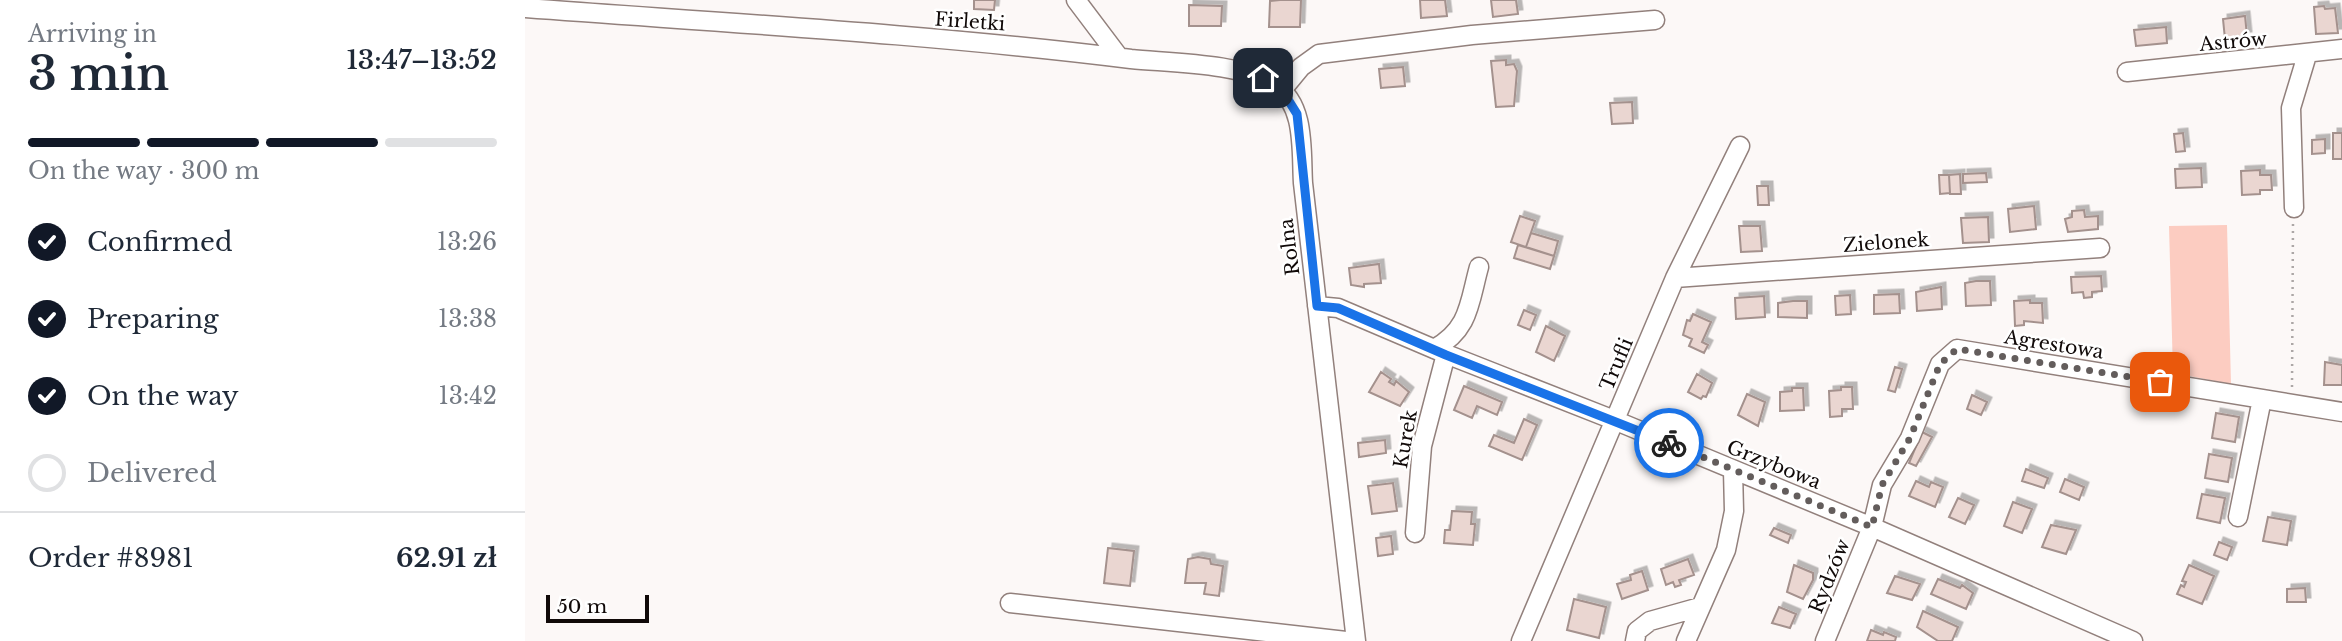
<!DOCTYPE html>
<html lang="en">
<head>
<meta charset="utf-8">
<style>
  :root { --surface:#fff; --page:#f6f6f7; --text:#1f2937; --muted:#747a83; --line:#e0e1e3; --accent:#111827 }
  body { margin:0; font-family:"Libre Baskerville",serif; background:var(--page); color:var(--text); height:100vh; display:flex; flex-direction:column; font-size:26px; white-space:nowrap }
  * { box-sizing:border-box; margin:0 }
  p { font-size:23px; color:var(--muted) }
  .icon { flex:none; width:38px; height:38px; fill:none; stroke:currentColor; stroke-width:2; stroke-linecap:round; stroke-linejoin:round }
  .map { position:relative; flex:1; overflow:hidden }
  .panel { display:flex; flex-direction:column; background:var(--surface); width:525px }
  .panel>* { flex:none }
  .scale { position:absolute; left:21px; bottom:18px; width:103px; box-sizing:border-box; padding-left:7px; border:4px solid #100908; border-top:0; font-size:19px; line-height:24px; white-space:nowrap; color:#100908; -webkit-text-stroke:5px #fff; paint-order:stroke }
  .pin { position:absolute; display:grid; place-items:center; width:60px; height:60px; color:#fff; margin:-30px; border-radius:14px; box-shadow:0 4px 10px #0006 }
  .courier { position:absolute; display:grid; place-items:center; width:70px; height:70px; margin:-35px; border:5px solid #1a73e8; border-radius:50%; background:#fff; color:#222; box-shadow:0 2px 9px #0007 }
  .headline em { font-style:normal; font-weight:600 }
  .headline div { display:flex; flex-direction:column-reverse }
  .headline { display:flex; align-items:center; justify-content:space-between; height:119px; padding:0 28px }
  h1 { font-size:46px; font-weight:600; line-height:52px }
  .bar { display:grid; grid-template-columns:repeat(4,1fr); gap:10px 7px; align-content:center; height:84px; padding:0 28px }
  .bar i { height:9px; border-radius:5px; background:var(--line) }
  .bar .selected { background:var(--accent) }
  .bar p { grid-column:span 4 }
  .line { display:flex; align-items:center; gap:18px; padding:0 28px; border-top:2px solid var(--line) }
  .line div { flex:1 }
  ol { padding:0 28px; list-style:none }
  li { display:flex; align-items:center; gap:21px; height:77px }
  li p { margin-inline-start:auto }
  li .icon { padding:7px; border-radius:50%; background:var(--accent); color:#fff; stroke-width:4 }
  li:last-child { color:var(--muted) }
  li i { width:38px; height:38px; border:4px solid var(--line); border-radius:50% }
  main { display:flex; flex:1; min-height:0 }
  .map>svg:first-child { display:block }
  .green { fill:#fcccc1 }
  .building { fill:#ead6d1; stroke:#a4918d; stroke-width:2; filter:url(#shadow) }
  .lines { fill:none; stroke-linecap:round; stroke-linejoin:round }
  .minor-casing { stroke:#92807c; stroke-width:21 }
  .path { stroke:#aca7a6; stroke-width:2.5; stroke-dasharray:2 5; stroke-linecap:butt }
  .minor { stroke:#fff; stroke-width:18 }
  .done { stroke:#635d5c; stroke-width:7; stroke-dasharray:0 12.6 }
  .route { stroke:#1a73e8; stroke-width:9 }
  .labels { text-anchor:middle; stroke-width:5; stroke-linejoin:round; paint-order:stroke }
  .street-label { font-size:19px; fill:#100908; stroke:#fff }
</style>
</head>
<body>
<main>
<section class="panel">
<div class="headline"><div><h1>3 min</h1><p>Arriving in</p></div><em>13:47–13:52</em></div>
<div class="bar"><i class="selected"></i><i class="selected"></i><i class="selected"></i><i></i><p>On the way · 300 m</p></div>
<ol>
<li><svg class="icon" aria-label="check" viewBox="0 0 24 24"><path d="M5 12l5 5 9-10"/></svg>Confirmed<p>13:26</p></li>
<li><svg class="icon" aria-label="check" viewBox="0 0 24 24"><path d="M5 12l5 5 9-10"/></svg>Preparing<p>13:38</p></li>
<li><svg class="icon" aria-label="check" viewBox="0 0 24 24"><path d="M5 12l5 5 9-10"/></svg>On the way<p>13:42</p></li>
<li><i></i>Delivered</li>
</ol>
<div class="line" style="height:91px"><div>Order #8981</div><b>62.91 zł</b></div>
</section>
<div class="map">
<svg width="1817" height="641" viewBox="0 0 1817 641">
  <defs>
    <filter id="shadow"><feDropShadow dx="4.5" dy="-4.5" stdDeviation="0" flood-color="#0004"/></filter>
  </defs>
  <rect width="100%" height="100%" fill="#fcf8f7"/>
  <path class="green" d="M1702,225L1706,384L1648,373L1644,226Z"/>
  <path class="building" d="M449,0H470L469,10L449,9Z
    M755,0H776L775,27H744L745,1Z
    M895,0H920L922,16L896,18Z
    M966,0H991L993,14L968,17Z
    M664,5L697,6L696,26H664Z
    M1799,6L1800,9L1810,8L1813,33L1791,34L1789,7Z
    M1720,16L1722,36L1700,39L1698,19Z
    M1641,27L1642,43L1611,46L1609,30Z
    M981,60V65L989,64L992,71L989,106L971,107L966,61Z
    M878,67L880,86L856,88L854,69Z
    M1107,102L1108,123L1087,124L1085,103Z
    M1658,133L1660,151L1651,152L1649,134Z
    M1808,133H1817V159H1808Z
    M1800,139V153L1787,154V140Z
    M1676,168L1677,187L1651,188L1650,169Z
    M1735,170V175H1746L1747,190H1735V194L1717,195L1716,171Z
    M1461,173L1462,182L1438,183V174Z
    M1435,174L1436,194H1425L1424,175Z
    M1414,175H1424L1425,193L1415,194Z
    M1232,186H1243L1244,205H1233Z
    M1509,206L1511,229L1485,232L1483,209Z
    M1559,210L1560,217L1573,216V229L1543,232L1540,219L1547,217V211Z
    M995,216L1010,221L1001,247L986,242Z
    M1463,217L1464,242L1438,243L1436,218Z
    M1214,226H1235L1237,251L1216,252Z
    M1006,233L1033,241L1029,256L1001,247Z
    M993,245L1029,256L1025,269L989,258Z
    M854,264L856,283L839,284V287L826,285L824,268Z
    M1576,276L1577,291L1567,292V297L1559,298L1558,292L1547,293L1546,277Z
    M1451,281H1465L1466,305L1441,306L1440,283Z
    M1416,287L1417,309L1392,311L1391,292Z
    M1374,294L1375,313L1349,314V295Z
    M1325,295L1326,314L1311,315L1310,296Z
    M1239,296L1240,317L1211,319L1210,298Z
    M1505,300V303H1517L1518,323L1499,321V325L1490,326L1489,301Z
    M1268,301H1282V318L1253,317V303Z
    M999,310L1011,315L1005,330L993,325Z
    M1168,314L1186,322L1177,342L1183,345L1179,353L1164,346L1167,339L1158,335L1162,320L1165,321Z
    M1021,326L1040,336L1029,361L1011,352Z
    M1800,362L1817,365V385H1799Z
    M1370,367L1377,369L1370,392L1363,390Z
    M856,372L866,379L864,382L869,385L871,381L884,392L875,406L844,392Z
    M1172,374L1187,383L1181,397L1178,396L1176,399L1163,392Z
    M939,386L977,402L972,415L952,406L947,418L929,410Z
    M1316,387H1327L1328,409H1317V416L1305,417L1304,391L1316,390Z
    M1267,388H1278L1279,410L1255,411V392L1267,391Z
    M1222,394L1240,402L1233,426L1213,415Z
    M1447,395L1462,402L1456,415L1442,409Z
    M1691,413L1714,417L1710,442L1687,438Z
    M999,419L1012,425L997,460L964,446L969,435L989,443Z
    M1397,432L1407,437L1391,466L1384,463Z
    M860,440L861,453L834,457L833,443Z
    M1684,454L1707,458L1703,482L1680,478Z
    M1501,469L1523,478L1519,488L1497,481Z
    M1540,479L1559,487L1554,500L1535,492Z
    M1391,481L1404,487L1406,482L1418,487L1410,507L1384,496Z
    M868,483L872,511L847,514L843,486Z
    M1677,494L1700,498L1695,523L1672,518Z
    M1433,498L1449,505L1440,524L1424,517Z
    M1488,502L1507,509L1497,533L1479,526Z
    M927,511L947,512L946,524H950L948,545L919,543L920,530H925Z
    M1743,517L1766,521L1762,545L1738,541Z
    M1526,525L1551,530L1541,554L1517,547Z
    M1249,528L1266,535L1263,543L1245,535Z
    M866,536L868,554L853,556L851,538Z
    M1694,542L1707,547L1702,560L1689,555Z
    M583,548L609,551L605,586L579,583Z
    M673,557L685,559L686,564L698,566L694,596L679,594L681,583H660L663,559Z
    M1163,559L1169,575L1154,580L1156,585L1150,587L1148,582L1141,585L1136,569Z
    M1269,565L1288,573V580L1278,599L1262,592Z
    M1664,565L1689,576L1677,604L1652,594L1656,585L1659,587L1661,582L1657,581Z
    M1117,571L1123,590L1097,599L1092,584L1106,580L1105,575Z
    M1370,576L1395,584L1387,600L1362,593Z
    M1413,579L1435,588L1437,585L1448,593L1441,609L1406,594Z
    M1780,588L1781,602H1762V589Z
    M1049,599L1081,607L1074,638L1042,630Z
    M1254,607L1271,614L1265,628L1247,623Z
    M1398,611L1433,627L1427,641H1413L1392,627Z
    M1346,630L1358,635L1359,632L1371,637L1370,641H1342Z"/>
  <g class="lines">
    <g class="minor-casing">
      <path id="minor" d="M551,0L594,57
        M0,8C202,23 405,34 606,59C646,63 717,63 750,85C781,105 776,151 778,183L831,641
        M1602,72L1817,49
        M757,90L776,67L794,54L947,35L1130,20
        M1769,208L1766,108L1782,55
        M1150,278L1575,248
        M792,306L813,308L921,354L1089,420L1347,527L1608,641
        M909,349C945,329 944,303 954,267
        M1713,517L1737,399
        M890,533L897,446L921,354
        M485,603L821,641
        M996,641L1150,278L1215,146
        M1110,641L1112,631L1125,621L1175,607
        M1161,641L1201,550L1209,511L1208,470
        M1300,641L1347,527L1357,485L1385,438L1415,364L1432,349L1817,412"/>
    </g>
    <path class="path" d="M1767,387L1768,222"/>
    <use href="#minor" class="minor"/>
  </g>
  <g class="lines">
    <path class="done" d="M1144,443L1347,527L1357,485L1385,438L1415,364L1432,349L1635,382"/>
    <path class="route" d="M738,78L757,90L772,114L792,306L813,308L921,355L1144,443"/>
  </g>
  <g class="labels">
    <g class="street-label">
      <text transform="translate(445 21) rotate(4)" y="7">Firletki</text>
      <text transform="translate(1708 41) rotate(-5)" y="7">Astrów</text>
      <text transform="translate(1361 242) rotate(-4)" y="7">Zielonek</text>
      <text transform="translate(764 247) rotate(-97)" y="7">Rolna</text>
      <text transform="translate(1529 344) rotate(9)" y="7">Agrestowa</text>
      <text transform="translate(1091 364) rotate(-67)" y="7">Trufli</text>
      <text transform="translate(880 439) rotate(-80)" y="7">Kurek</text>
      <text transform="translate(1249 464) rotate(22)" y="7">Grzybowa</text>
      <text transform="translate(1304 576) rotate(-68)" y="7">Rydzów</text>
    </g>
  </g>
</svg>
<div class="scale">50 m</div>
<div class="pin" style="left:1635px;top:382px;background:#ea580c"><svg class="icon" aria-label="bag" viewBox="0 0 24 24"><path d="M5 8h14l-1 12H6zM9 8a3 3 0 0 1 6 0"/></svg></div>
<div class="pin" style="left:738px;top:78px;background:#1f2937"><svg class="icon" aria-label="home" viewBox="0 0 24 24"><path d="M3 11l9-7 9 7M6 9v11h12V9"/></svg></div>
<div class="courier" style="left:1144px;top:443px"><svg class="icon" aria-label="bike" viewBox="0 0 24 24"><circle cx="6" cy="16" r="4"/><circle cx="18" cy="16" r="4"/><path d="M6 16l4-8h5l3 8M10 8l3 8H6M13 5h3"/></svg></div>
</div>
</main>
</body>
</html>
